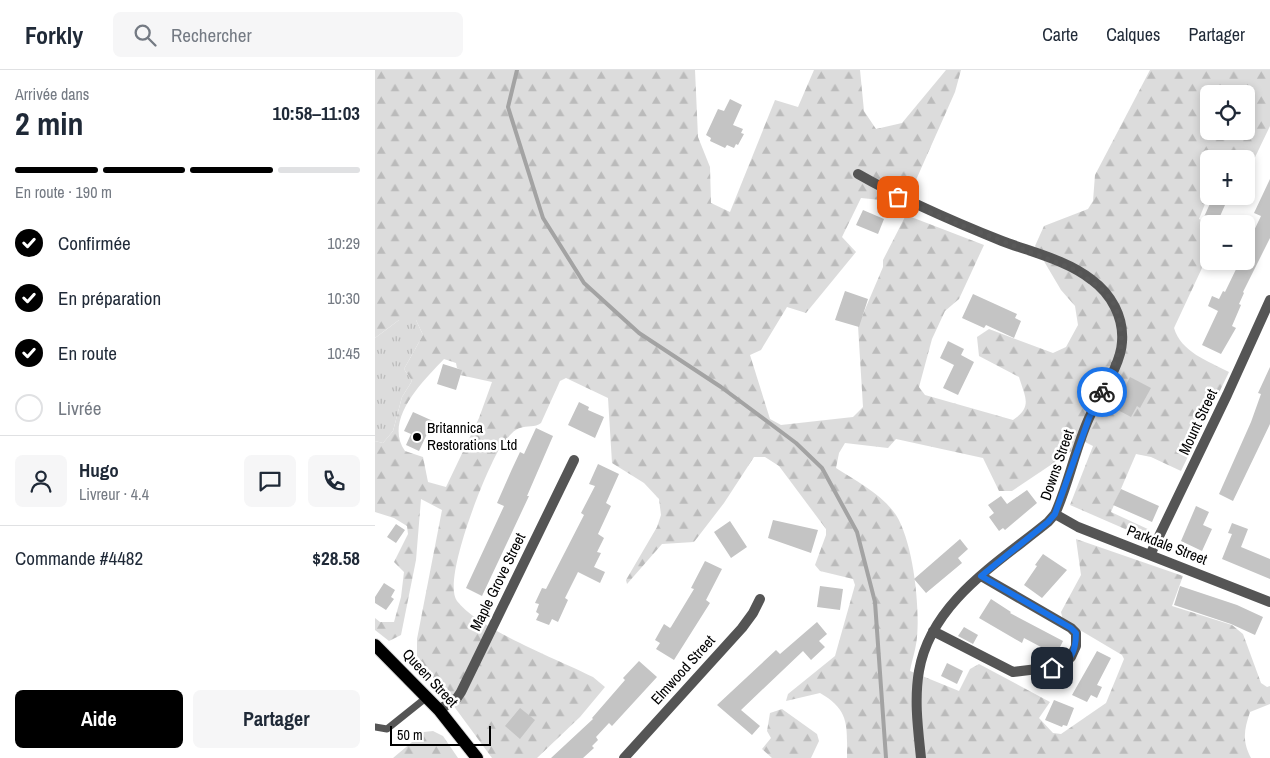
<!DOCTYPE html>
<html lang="fr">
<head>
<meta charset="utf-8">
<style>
  :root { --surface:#fff; --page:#f6f6f7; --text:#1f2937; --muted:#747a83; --line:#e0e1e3; --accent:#000 }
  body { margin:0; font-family:"Archivo Narrow",sans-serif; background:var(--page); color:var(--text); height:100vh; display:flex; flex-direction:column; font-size:19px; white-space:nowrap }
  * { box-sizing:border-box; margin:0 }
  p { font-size:16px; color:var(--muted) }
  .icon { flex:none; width:28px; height:28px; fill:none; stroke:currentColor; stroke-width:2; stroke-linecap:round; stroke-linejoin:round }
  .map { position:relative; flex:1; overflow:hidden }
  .panel { display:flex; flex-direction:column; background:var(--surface); width:375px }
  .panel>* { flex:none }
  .fabs { position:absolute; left:825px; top:15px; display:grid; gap:10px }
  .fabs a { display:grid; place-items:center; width:55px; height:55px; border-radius:8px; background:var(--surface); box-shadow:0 2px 8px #0003; font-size:25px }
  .scale { position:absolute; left:15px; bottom:12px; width:101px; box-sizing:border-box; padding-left:5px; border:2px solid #000; border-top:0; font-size:14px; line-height:18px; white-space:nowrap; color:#000; -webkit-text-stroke:4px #fff; paint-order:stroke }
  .pin { position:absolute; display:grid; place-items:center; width:42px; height:42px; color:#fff; margin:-21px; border-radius:10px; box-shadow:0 2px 8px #0006 }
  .courier { position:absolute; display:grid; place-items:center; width:50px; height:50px; margin:-25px; border:4px solid #1a73e8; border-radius:50%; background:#fff; color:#222; box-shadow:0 1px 6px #0007 }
  .headline em { font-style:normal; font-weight:700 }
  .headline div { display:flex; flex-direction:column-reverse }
  .headline { display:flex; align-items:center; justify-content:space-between; height:85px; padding:0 15px }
  h1 { font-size:32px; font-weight:700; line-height:38px }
  .bar { display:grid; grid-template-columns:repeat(4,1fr); gap:8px 5px; align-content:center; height:60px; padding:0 15px }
  .bar i { height:6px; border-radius:4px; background:var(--line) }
  .bar .active { background:var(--accent) }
  .bar p { grid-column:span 4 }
  .line { display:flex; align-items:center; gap:12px; padding:0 15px; border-top:1px solid var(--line) }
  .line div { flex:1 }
  .round { display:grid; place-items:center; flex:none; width:52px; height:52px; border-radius:8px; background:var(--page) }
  ol { padding:0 15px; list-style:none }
  li { display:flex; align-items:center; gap:15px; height:55px }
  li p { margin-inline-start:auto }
  li .icon { padding:5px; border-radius:50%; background:var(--accent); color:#fff; stroke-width:4 }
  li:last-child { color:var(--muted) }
  li i { width:28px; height:28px; border:2px solid var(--line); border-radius:50% }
  .cta { display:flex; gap:10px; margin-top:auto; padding:10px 15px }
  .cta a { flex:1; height:58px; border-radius:8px; background:var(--accent); color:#fff; font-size:20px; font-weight:700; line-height:58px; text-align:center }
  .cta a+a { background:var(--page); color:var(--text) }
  header { display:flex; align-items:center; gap:30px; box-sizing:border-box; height:70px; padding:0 25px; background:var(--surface); border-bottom:1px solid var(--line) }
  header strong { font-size:24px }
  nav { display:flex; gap:28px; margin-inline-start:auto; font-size:18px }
  .search { width:350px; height:45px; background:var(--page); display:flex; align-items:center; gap:12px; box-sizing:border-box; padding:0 18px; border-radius:8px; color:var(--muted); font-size:19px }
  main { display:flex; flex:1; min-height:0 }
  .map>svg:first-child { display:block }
  .grass { fill:url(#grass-tufts) }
  .forest { fill:url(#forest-firs); fill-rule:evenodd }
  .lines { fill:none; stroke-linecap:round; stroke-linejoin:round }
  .stream { stroke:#a3a3a3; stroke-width:4 }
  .building { fill:#c4c4c4 }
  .primary-casing { stroke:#dbdbdb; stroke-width:14 }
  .lane { stroke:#555; stroke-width:7 }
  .street { stroke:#555; stroke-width:10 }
  .primary { stroke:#000; stroke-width:12 }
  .done { stroke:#595959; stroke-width:5; stroke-dasharray:0 9 }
  .route { stroke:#1a73e8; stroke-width:6 }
  .poi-dot { fill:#000; stroke:#fff; stroke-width:2 }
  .labels { text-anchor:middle; stroke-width:5; stroke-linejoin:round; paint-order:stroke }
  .street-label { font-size:15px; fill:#000; stroke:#fff }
  .poi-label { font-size:15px; fill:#000; stroke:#fff; text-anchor:start }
</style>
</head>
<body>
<header>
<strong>Forkly</strong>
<div class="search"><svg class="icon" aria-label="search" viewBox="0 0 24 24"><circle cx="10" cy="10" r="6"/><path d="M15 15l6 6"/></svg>Rechercher</div>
<nav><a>Carte</a><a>Calques</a><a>Partager</a></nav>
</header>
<main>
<section class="panel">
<div class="headline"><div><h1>2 min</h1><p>Arrivée dans</p></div><em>10:58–11:03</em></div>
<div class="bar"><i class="active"></i><i class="active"></i><i class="active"></i><i></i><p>En route · 190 m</p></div>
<ol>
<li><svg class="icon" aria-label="check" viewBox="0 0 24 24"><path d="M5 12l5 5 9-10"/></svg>Confirmée<p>10:29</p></li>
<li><svg class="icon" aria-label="check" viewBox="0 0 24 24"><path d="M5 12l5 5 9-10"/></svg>En préparation<p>10:30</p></li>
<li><svg class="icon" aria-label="check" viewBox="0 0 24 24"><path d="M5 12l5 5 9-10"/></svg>En route<p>10:45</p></li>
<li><i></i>Livrée</li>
</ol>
<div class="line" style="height:90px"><a class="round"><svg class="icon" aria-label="person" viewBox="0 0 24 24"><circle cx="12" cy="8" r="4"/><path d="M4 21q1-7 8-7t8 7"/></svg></a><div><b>Hugo</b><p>Livreur · 4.4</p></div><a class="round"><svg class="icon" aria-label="chat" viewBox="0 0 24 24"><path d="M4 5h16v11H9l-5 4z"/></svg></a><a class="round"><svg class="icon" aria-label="phone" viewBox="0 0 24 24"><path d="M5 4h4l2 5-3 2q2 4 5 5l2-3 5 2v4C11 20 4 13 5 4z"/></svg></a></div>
<div class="line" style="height:65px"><div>Commande #4482</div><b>$28.58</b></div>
<div class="cta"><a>Aide</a><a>Partager</a></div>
</section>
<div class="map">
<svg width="895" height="688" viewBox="0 0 895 688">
  <defs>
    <pattern id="grass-tufts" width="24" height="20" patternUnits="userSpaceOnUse" patternTransform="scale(1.25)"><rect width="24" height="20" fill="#dcdcdc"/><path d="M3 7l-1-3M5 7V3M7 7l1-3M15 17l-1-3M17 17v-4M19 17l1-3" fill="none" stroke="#bbb"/></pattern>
    <pattern id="forest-firs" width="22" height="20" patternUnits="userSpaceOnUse" patternTransform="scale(1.25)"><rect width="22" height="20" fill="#dcdcdc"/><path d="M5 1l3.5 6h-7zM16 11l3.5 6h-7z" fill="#bbb"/></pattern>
  </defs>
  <rect width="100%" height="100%" fill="#fff"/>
  <path class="grass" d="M24,250H41L48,265L29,299L37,311L27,327L18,361L8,373L0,371V268Z"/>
  <path class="forest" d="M0,0H320L323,67L335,97L336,133L355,142L400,30L423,37L439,0H485L489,41L501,59L527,53L571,0H586L580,22L537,119L506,130L486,128L467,167L481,182L431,243L412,237L386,280L375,285L395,349L406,355L478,347L488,337L483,256L508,197V190L531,145L609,175L584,229L570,241L557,269L544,317L550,325L638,350C658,337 650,327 644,307L604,286L602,267L614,259L678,283L691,277L703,255L700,236L686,220L660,176L669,156L713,139L718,131L720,105L775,0H895V56L871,106V89H834V124L824,149L834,154V183L799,258C806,282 833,291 854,302L806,401L776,387L761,384L736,442L777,461L773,469L695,435L718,376L710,372L637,421H624L608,388L521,369L513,378L470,373L464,383L461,398C481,411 507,424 521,445C538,472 545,535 542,567C541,579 537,590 535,601L584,621L595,599L604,594L675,632L664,648L678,663L686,664L731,633L749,589L747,585L688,550L686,542L706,505L701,469L808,506L797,536L857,555L868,564L886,613L892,617L895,616V634L875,642C869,660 867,671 876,688H472C472,656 475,640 445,623L411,631L413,624L460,586L480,515L478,509L445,501L440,495L451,465V459L404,396L390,387H379L349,433L319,472L287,474L252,514L251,510L282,457L286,445L284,429L269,413L237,393L233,328L191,308L185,311L166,353C160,358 152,355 145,358C139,359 132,369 128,373C113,394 66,510 82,531C103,559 184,590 218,607L230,617L205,647L162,688H117L42,586V569L67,440L46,429L41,490L26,565L14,571L0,560V548L5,552H19L26,527L29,502L19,492L33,464L32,456L19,448L0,442V371L8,373L18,361L27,327L37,311L29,299L48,265L41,250H24L0,268ZM834,24H871V61H834ZM69,289L81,293L82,298L86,300L85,305L117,312L104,348L71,417L53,412L48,387L30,381C8,350 48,311 69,289Z
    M407,639L442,664L444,671L436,688H397L387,679L396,668L392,661L395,643Z
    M58,661L68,666L83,688H18L49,662Z"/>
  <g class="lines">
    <path class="stream" d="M142,0L133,37L168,148L209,213L264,263L346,317L421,373L447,398L482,462L500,532L511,688"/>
  </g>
  <path class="building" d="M355,29L367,35L358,55L368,59L366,63L369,64L363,75L361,74L359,78L352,75L350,78L335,71L336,68L331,65L343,39L349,41Z
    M895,109V168L868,222L869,223L864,234L866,235L857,256L861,258L846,284L827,275L843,241L833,236L837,226L844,229L848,221L850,222L865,191H871V177L886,146L879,143Z
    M837,129L850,135L842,153L829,147Z
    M488,140L509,149L503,164L481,155Z
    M470,221L493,229L484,257L460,250Z
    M598,224L642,244L640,248L646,251L639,268L611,255L609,258L587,248Z
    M573,271L589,279L586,285L599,292L583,325L568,318L579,295L565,288Z
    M68,294L87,300L81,320L62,314Z
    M895,297V354L858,431L844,424L876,352L886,324L883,323Z
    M755,307L776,318L765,338L762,336L756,347L739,338Z
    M204,332L214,337L213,340L229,347L220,368L193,355Z
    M38,342L58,351L44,381L31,375L36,364L29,361Z
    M161,358L178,366L152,426H154L107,526L91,518L129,436L122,433L137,399L145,382L149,384Z
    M223,394L244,404L231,433L236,436L223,464L229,468L222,482L226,483L219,497L230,502L225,513L203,502L190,528L193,530L183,552L177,549L174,555L161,550L164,544L161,542L164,534L160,533L167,518L171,519L209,445L206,443L220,416L214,414Z
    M746,419L784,436L777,452L738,435Z
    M652,420L662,433L630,460L628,458L624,461L614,447L619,443L613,435L626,426L632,434Z
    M821,436L834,442L828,455L837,459L827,481L806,471Z
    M398,450L443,460L436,483L393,468Z
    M355,451L372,477L356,488L339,462Z
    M857,453L873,459L866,477L895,489V509L847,489L857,464L853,463Z
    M21,454L30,460L21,473L12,467Z
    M585,469L593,479L583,488L587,493L551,523L539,509Z
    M668,484L692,500L667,528L649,515L662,496L660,495Z
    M330,491L347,499L331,530L335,533L299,590L281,579L285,573L280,570L289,554L295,558L296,557L319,519L316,518Z
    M9,513L20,520L16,527L19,529L11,540L0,533V527Z
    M445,516L468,519L465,540L442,537Z
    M805,516L862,535L888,547L880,565L856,554L799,535Z
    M616,529L636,542L635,543L688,571L681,585L649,568L647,573L604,548Z
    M442,552L452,564L444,571L450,577L436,590L428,581L366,640L385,656L377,665L342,635L401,580L405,584Z
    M589,557L603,565L598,574L583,566Z
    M722,581L736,588L722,615L727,617L722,628L716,625L712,632L697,625Z
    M264,591L282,607L237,656L234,653L221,667L223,670L217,676L219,678L208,688H176L218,649L217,648L250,610L248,608Z
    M572,593L588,601L582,614L566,606Z
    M679,630L699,638L692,656L688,655L687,657L670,650Z
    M145,638L160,650L145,669L130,656Z"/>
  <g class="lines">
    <g class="primary-casing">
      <path id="primary" d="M0,575L64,640L102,688"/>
    </g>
    <path class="lane" d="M0,657L12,659L52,627"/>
    <path class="street" d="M483,104C530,131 577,151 627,171C656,182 692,190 717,210C736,224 749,247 747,272C746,295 724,326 714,348C700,379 694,413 680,444L673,452C623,493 556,532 544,601C539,630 543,659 546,688
      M680,444L703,457L895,532
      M775,485L852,325L895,230
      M558,561L638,602L687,596L696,587L701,576V563L696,558L606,506
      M64,640L82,628L86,622L199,390
      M249,688L367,558L378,543L385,529"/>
    <use href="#primary" class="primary"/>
  </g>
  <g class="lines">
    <path class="done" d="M523,127L561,145L701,200L729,221L739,234L744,247L747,274L727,322"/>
    <path class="route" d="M677,598C696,595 701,581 701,563L696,558L606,506L673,452L680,444L714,348L727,322"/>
  </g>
  <circle class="poi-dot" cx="42" cy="367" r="5"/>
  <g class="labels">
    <g class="street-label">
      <text transform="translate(823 352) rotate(-65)" y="5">Mount Street</text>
      <text transform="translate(682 395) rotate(-71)" y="5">Downs Street</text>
      <text transform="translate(792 475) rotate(21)" y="5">Parkdale Street</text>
      <text transform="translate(123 512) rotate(-64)" y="5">Maple Grove Street</text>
      <text transform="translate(308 600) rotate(-48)" y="5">Elmwood Street</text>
      <text transform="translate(55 608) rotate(47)" y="5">Queen Street</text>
    </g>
    <g class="poi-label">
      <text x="52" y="363">Britannica<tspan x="52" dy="17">Restorations Ltd</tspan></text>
    </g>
  </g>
</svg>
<div class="fabs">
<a><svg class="icon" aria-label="locate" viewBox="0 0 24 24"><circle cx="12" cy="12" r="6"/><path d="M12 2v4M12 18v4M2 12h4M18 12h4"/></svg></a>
<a>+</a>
<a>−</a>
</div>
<div class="scale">50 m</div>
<div class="pin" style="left:523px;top:127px;background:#ea580c"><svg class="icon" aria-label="bag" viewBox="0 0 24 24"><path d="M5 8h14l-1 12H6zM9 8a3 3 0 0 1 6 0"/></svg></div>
<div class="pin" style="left:677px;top:598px;background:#1f2937"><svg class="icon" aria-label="home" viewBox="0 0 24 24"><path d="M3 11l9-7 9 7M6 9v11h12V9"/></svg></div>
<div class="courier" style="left:727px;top:322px"><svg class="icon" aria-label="bike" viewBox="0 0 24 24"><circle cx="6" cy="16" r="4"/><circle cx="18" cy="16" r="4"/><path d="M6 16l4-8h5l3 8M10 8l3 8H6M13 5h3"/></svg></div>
</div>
</main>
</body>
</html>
